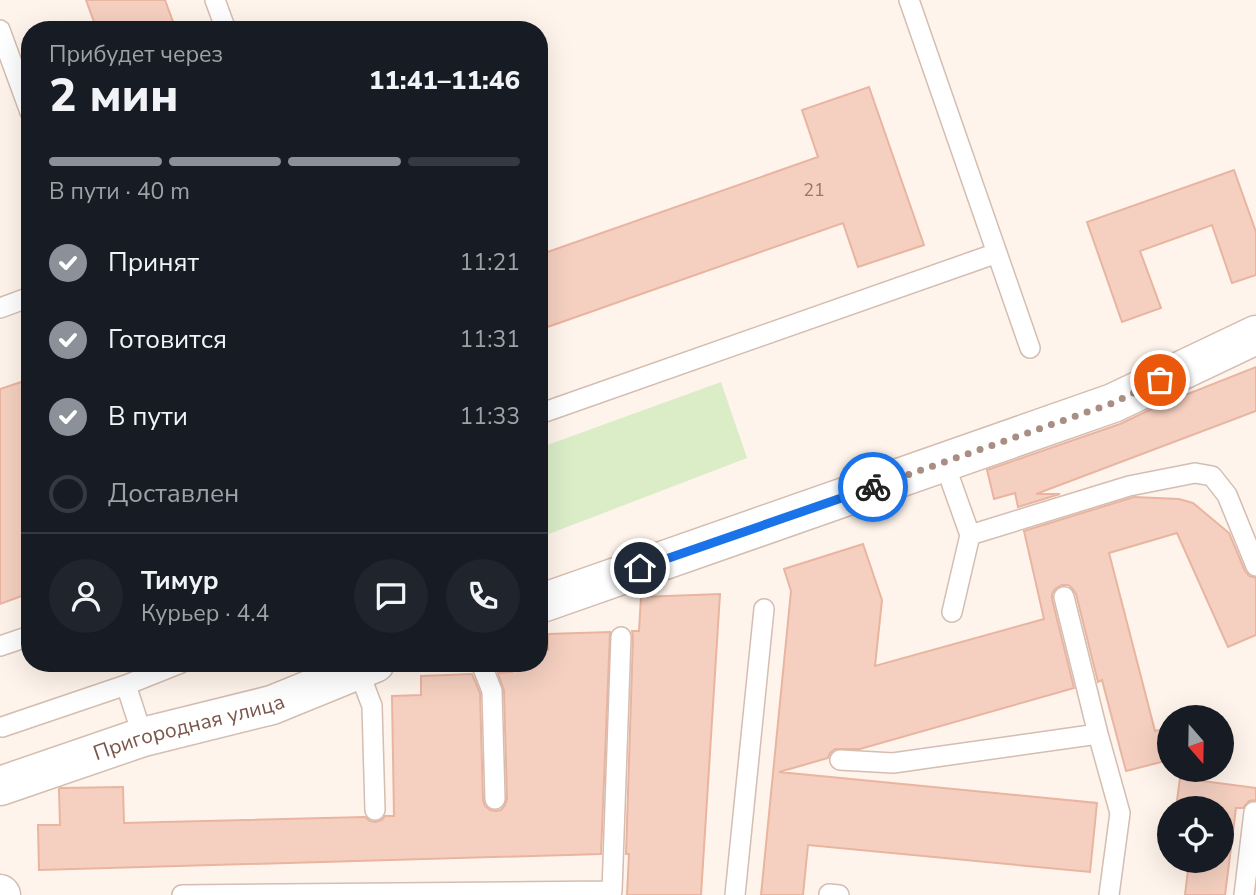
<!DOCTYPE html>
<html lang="ru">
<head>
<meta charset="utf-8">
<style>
  :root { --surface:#171b24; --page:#20242c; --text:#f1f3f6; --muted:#9ea1a6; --line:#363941; --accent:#8c9099 }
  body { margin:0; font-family:"Nunito Sans",sans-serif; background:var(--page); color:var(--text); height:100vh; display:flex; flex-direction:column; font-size:26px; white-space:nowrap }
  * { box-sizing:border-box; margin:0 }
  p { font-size:23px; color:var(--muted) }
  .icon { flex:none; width:38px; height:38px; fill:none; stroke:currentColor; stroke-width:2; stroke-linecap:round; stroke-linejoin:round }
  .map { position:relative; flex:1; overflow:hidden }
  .sheet { position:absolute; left:21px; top:21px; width:527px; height:651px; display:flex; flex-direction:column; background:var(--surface); border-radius:28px; box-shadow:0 7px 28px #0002 }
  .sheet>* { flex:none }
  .needle { width:46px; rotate:160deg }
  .buttons { position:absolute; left:1157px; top:705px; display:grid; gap:14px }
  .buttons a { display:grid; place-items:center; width:77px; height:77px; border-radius:50%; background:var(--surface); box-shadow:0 7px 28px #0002; font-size:35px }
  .pin { position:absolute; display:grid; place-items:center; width:60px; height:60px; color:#fff; margin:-30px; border:4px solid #fff; border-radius:50%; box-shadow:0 2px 7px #0007 }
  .courier { position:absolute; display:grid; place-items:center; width:70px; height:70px; margin:-35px; border:5px solid #1a73e8; border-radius:50%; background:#fff; color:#222; box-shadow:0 2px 9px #0007 }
  .overview em { font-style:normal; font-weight:800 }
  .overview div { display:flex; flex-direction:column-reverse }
  .overview { display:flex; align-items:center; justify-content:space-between; height:119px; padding:0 28px }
  h1 { font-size:46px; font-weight:800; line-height:52px }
  .bar { display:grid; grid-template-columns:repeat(4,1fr); gap:10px 7px; align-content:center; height:84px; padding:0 28px }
  .bar i { height:9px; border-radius:5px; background:var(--line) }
  .bar .on { background:var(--accent) }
  .bar p { grid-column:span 4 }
  .line { display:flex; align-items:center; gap:18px; padding:0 28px; border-top:2px solid var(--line) }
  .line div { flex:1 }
  .round { display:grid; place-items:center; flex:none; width:74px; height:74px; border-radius:37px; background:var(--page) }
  ol { padding:0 28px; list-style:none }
  li { display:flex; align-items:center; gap:21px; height:77px }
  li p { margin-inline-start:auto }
  li .icon { padding:7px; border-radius:50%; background:var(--accent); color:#fff; stroke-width:4 }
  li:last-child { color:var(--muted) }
  li i { width:38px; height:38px; border:4px solid var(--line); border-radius:50% }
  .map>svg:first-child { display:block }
  .green { fill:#daedc7 }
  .building { fill:#f5d0c0; stroke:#e9b4a0; stroke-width:2 }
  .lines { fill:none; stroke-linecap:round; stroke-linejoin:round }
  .lane-casing { stroke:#d4bdb1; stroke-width:22 }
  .street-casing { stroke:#d4bdb1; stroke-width:41 }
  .lane { stroke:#fff; stroke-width:19 }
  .street { stroke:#fff; stroke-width:38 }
  .done { stroke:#a98e83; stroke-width:7; stroke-dasharray:0 12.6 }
  .route { stroke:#1a73e8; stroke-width:9 }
  .labels { text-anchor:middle; stroke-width:5; stroke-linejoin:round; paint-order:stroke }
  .number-label { font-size:18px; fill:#9a7568 }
  .street-label { font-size:21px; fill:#7b574b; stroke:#fff9f2 }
</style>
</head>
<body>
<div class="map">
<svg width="1256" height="895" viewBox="0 0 1256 895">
  <rect width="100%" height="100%" fill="#fef4eb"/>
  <path class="green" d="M721,382L747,458L541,537L539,532V448Z"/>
  <path class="building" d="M86,0H165L176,30H97Z
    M869,87L924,245L858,267L843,223L539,330V255L818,157L802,110Z
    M1234,170L1256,232V275L1232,283L1212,225L1140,251L1161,308L1122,322L1087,222Z
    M1256,367V411L1036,494H1060L1018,507L1015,493L994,499L987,470L1120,424L1160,405Z
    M30,379V593L0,604V389Z
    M1134,497L1179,499L1193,503L1229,533L1245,571L1249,576L1256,578V635L1228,647L1177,533L1109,553L1155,731L1169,728V760L1126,771L1102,680L1098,682L1076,594L1072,588L1068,585H1062L1055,589L1052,594V599L1074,688L860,749H835L830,753L828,758L779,772L1097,803L1090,872L808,845L803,895H761L791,591L784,569L863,544L882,600L875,666L1044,619L1024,531Z
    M720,594L701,895H627L629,854H626L633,637L632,631H639L641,597Z
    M610,632L601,854L39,870L38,825H60L59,789L60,788L123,787L124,823L365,817L370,821L376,822L382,820L385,816H394L392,696L421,695V676L472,674L480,693L483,800L485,806L490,810L496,811L501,810L505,805L507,799L504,691L498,673L512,672V663H539V650H548V634Z
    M1180,778L1256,788V800L1249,801L1243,808H1236L1225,895H1185L1189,861H1222V808H1176Z"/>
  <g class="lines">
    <g class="lane-casing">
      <path id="lane" d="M215,0L226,30
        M909,0L1030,348
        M0,30L30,112
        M0,308L30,297
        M539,414L997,253
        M944,462L970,535L952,612
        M970,535L1129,486L1195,473L1212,476L1227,495L1256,566
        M1064,597L1098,734L1120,813L1109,895
        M0,646L30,636
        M481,663L492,691L495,799
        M356,664L372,706L375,810
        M126,685L143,737
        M2,727L126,685L181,663
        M840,760L893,763L1098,734
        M829,894L839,895
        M182,895L612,891L621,637
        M735,895L764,609
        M1244,895L1254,812"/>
    </g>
    <g class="street-casing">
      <g id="street">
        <path d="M539,604L1113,403L1256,335"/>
        <path id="s1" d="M0,786L143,737L272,705L375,663"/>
        <path d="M0,894L1,895"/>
      </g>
    </g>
    <use href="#lane" class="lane"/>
    <use href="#street" class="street"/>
  </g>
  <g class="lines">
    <path class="done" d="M873,487L1113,403L1160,380"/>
    <path class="route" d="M640,568L873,487"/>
  </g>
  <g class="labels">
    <g class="number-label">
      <text x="814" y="196">21</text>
    </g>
    <g class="street-label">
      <text dy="7" stroke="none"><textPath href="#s1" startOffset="198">Пригородная улица</textPath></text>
    </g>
  </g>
</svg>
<div class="buttons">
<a><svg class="needle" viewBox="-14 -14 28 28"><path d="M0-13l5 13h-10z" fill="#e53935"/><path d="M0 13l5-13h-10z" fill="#9ea1a6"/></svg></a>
<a><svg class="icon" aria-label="locate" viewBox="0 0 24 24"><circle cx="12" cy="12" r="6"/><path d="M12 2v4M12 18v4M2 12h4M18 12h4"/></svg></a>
</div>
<div class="pin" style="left:1160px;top:380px;background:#ea580c"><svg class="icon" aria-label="bag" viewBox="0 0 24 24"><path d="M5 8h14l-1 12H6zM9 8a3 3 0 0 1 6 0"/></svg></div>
<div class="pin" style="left:640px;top:568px;background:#1f2937"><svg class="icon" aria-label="home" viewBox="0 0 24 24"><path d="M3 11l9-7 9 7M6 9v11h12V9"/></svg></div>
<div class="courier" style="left:873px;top:487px"><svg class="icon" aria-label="bike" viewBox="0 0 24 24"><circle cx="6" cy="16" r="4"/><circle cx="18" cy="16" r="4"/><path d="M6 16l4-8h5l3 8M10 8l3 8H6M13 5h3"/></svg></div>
<section class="sheet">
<div class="overview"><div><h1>2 мин</h1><p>Прибудет через</p></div><em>11:41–11:46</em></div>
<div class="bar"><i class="on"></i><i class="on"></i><i class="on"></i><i></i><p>В пути · 40 m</p></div>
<ol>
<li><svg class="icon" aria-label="check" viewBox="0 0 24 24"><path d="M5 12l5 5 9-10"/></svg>Принят<p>11:21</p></li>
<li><svg class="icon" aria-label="check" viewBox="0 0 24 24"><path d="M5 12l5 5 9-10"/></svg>Готовится<p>11:31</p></li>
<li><svg class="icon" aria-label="check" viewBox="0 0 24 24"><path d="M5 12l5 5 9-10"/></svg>В пути<p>11:33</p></li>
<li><i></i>Доставлен</li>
</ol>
<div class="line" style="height:126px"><a class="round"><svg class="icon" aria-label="person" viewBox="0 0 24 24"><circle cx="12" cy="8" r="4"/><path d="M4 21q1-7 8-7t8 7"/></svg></a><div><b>Тимур</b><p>Курьер · 4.4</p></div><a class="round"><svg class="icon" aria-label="chat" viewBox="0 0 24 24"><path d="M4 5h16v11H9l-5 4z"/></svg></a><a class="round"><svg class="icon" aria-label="phone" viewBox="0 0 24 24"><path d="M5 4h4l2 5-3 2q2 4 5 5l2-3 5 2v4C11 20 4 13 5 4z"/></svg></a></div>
</section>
</div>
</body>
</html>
